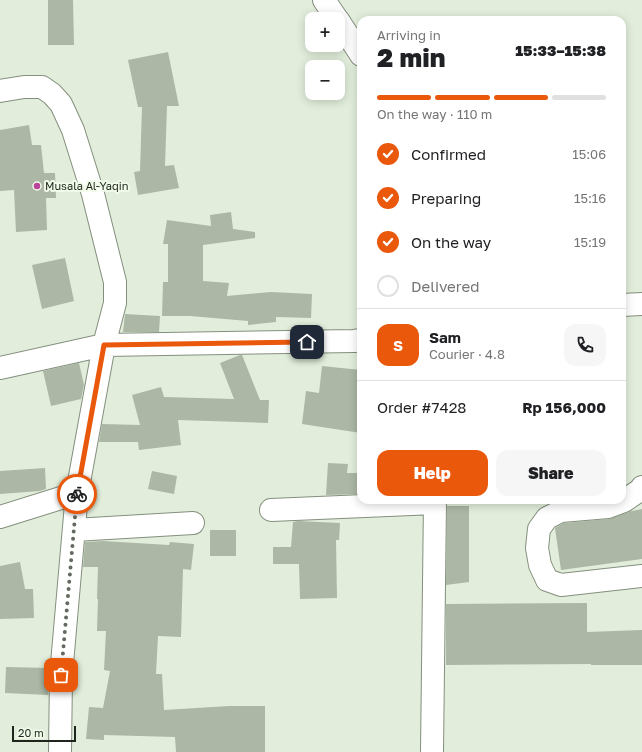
<!DOCTYPE html>
<html lang="en">
<head>
<meta charset="utf-8">
<style>
  :root { --surface:#fff; --page:#f6f6f6; --text:#202124; --muted:#757577; --line:#e0e0e0; --accent:#ea580c }
  body { margin:0; font-family:"Golos Text",sans-serif; background:var(--page); color:var(--text); height:100vh; display:flex; flex-direction:column; font-size:15px; white-space:nowrap }
  * { box-sizing:border-box; margin:0 }
  p { font-size:13px; color:var(--muted) }
  .icon { flex:none; width:22px; height:22px; fill:none; stroke:currentColor; stroke-width:2; stroke-linecap:round; stroke-linejoin:round }
  .map { position:relative; flex:1; overflow:hidden }
  .side { position:absolute; left:357px; top:16px; width:269px; height:488px; display:flex; flex-direction:column; background:var(--surface); border-radius:12px; box-shadow:0 2px 10px #0003 }
  .side>* { flex:none }
  .buttons { position:absolute; left:305px; top:12px; display:grid; gap:8px }
  .buttons a { display:grid; place-items:center; width:40px; height:40px; border-radius:8px; background:var(--surface); box-shadow:0 2px 10px #0003; font-size:20px }
  .scale { position:absolute; left:12px; bottom:10px; width:64px; box-sizing:border-box; padding-left:4px; border:2px solid #1f241d; border-top:0; font-size:11px; line-height:14px; white-space:nowrap; color:#1f241d; -webkit-text-stroke:3px #f0fce9; paint-order:stroke }
  .pin { position:absolute; display:grid; place-items:center; width:34px; height:34px; color:#fff; margin:-17px; border-radius:8px; box-shadow:0 2px 6px #0006 }
  .courier { position:absolute; display:grid; place-items:center; width:40px; height:40px; margin:-20px; border:3px solid #ea580c; border-radius:50%; background:#fff; color:#222; box-shadow:0 1px 5px #0007 }
  .headline em { font-style:normal; font-weight:800 }
  .headline div { display:flex; flex-direction:column-reverse }
  .headline { display:flex; align-items:center; justify-content:space-between; height:68px; padding:0 20px }
  h1 { font-size:26px; font-weight:800; line-height:30px }
  .bar { display:grid; grid-template-columns:repeat(4,1fr); gap:6px 4px; align-content:center; height:48px; padding:0 20px }
  .bar i { height:5px; border-radius:3px; background:var(--line) }
  .bar .selected { background:var(--accent) }
  .bar p { grid-column:span 4 }
  .line { display:flex; align-items:center; gap:10px; padding:0 20px; border-top:1px solid var(--line) }
  .line div { flex:1 }
  .round { display:grid; place-items:center; flex:none; width:42px; height:42px; border-radius:12px; background:var(--page) }
  ol { padding:0 20px; list-style:none }
  li { display:flex; align-items:center; gap:12px; height:44px }
  li p { margin-inline-start:auto }
  li .icon { padding:4px; border-radius:50%; background:var(--accent); color:#fff; stroke-width:4 }
  li:last-child { color:var(--muted) }
  li i { width:22px; height:22px; border:2px solid var(--line); border-radius:50% }
  .cta { display:flex; gap:8px; margin-top:auto; padding:8px 20px }
  .cta a { flex:1; height:46px; border-radius:12px; background:var(--accent); color:#fff; font-size:16px; font-weight:800; line-height:46px; text-align:center }
  .cta a+a { background:var(--page); color:var(--text) }
  .map>svg:first-child { display:block }
  .building { fill:#acb7a5 }
  .lines { fill:none; stroke-linecap:round; stroke-linejoin:round }
  .minor-casing { stroke:#848f7e; stroke-width:24 }
  .minor { stroke:#fff; stroke-width:22 }
  .done { stroke:#636b60; stroke-width:4; stroke-dasharray:0 7.2 }
  .route { stroke:#ea580c; stroke-width:5 }
  .poi-dot { fill:#ba449a; stroke:#f0fce9; stroke-width:1.5 }
  .labels { text-anchor:middle; stroke-width:4; stroke-linejoin:round; paint-order:stroke }
  .poi-label { font-size:11px; fill:#1f241d; stroke:#f0fce9; text-anchor:start }
</style>
</head>
<body>
<div class="map">
<svg width="642" height="752" viewBox="0 0 642 752">
  <rect width="100%" height="100%" fill="#e2eedb"/>
  <path class="building" d="M48,0H73L74,45H48Z
    M168,52L179,106H167L165,166L174,165L179,188L138,195L134,172L140,171L142,107H138L128,60Z
    M29,125L32,145H41L44,173H55L56,198H46L47,230L16,232L14,190L0,191V130Z
    M231,212L233,229L255,232V238L203,245V281L229,283L227,296L271,292L312,294L311,318L276,317V322L248,325V321L190,316H162L163,282H168V244H163L167,220L211,226L210,215Z
    M65,258L74,301L42,309L32,265Z
    M125,314L160,316L159,332H123Z
    M240,355H242L260,400H269L268,423L178,420L181,445L139,450L138,442H99L102,424L140,425L132,395L161,387L164,397L234,399L220,363Z
    M79,363L84,385L81,399L51,406L43,371Z
    M322,366L361,370V433L302,424L306,391L319,393Z
    M328,463L348,464L347,473H361V494L326,495Z
    M45,468L46,489L40,491L0,494V471Z
    M152,471L177,476L174,494L148,489Z
    M447,506H469V582L446,585Z
    M642,509V559L561,570L555,528L564,523L609,519L632,511Z
    M298,521L340,523L339,540H336L337,598L300,599L299,564H273V547H291L293,522Z
    M210,530H236V556H210Z
    M103,541L169,545L170,542L194,544L191,570L183,569L181,637L158,636L156,674H162L164,710L229,706H265V752H176L175,737L104,735V740L86,739L89,707L103,708L110,671L104,670L106,631H97L98,599H97L98,567H83L85,542Z
    M20,562L25,589H33L34,618L0,619V566Z
    M587,603V632L642,630V665H591V664L446,665V604Z
    M6,667L49,668L48,695L5,693Z"/>
  <g class="lines">
    <g class="minor-casing">
      <path id="minor" d="M324,0L337,19
        M338,20L361,55
        M0,91L24,87H42L52,94L61,104L73,130L93,194L115,282V303L104,345L77,493L61,675L60,752
        M622,305L642,304
        M0,368L104,345L354,341L361,340
        M642,487L640,490L624,501L608,507L561,511L547,518L539,529L537,548L540,565L547,580L561,585L642,576
        M271,510L435,503
        M0,517L77,493
        M74,530L193,523
        M432,752L435,500"/>
    </g>
    <use href="#minor" class="minor"/>
  </g>
  <g class="lines">
    <path class="done" d="M61,675L77,494"/>
    <path class="route" d="M77,494L104,345L307,342"/>
  </g>
  <circle class="poi-dot" cx="37" cy="186" r="4"/>
  <g class="labels">
    <g class="poi-label">
      <text x="45" y="190">Musala Al-Yaqin</text>
    </g>
  </g>
</svg>
<div class="buttons">
<a>+</a>
<a>−</a>
</div>
<div class="scale">20 m</div>
<div class="pin" style="left:61px;top:675px;background:#ea580c"><svg class="icon" aria-label="bag" viewBox="0 0 24 24"><path d="M5 8h14l-1 12H6zM9 8a3 3 0 0 1 6 0"/></svg></div>
<div class="pin" style="left:307px;top:342px;background:#1f2937"><svg class="icon" aria-label="home" viewBox="0 0 24 24"><path d="M3 11l9-7 9 7M6 9v11h12V9"/></svg></div>
<div class="courier" style="left:77px;top:494px"><svg class="icon" aria-label="bike" viewBox="0 0 24 24"><circle cx="6" cy="16" r="4"/><circle cx="18" cy="16" r="4"/><path d="M6 16l4-8h5l3 8M10 8l3 8H6M13 5h3"/></svg></div>
<section class="side">
<div class="headline"><div><h1>2 min</h1><p>Arriving in</p></div><em>15:33–15:38</em></div>
<div class="bar"><i class="selected"></i><i class="selected"></i><i class="selected"></i><i></i><p>On the way · 110 m</p></div>
<ol>
<li><svg class="icon" aria-label="check" viewBox="0 0 24 24"><path d="M5 12l5 5 9-10"/></svg>Confirmed<p>15:06</p></li>
<li><svg class="icon" aria-label="check" viewBox="0 0 24 24"><path d="M5 12l5 5 9-10"/></svg>Preparing<p>15:16</p></li>
<li><svg class="icon" aria-label="check" viewBox="0 0 24 24"><path d="M5 12l5 5 9-10"/></svg>On the way<p>15:19</p></li>
<li><i></i>Delivered</li>
</ol>
<div class="line" style="height:72px"><b class="round" style="background:var(--accent);color:#fff">S</b><div><b>Sam</b><p>Courier · 4.8</p></div><a class="round"><svg class="icon" aria-label="phone" viewBox="0 0 24 24"><path d="M5 4h4l2 5-3 2q2 4 5 5l2-3 5 2v4C11 20 4 13 5 4z"/></svg></a></div>
<div class="line" style="height:52px"><div>Order #7428</div><b>Rp 156,000</b></div>
<div class="cta"><a>Help</a><a>Share</a></div>
</section>
</div>
</body>
</html>
